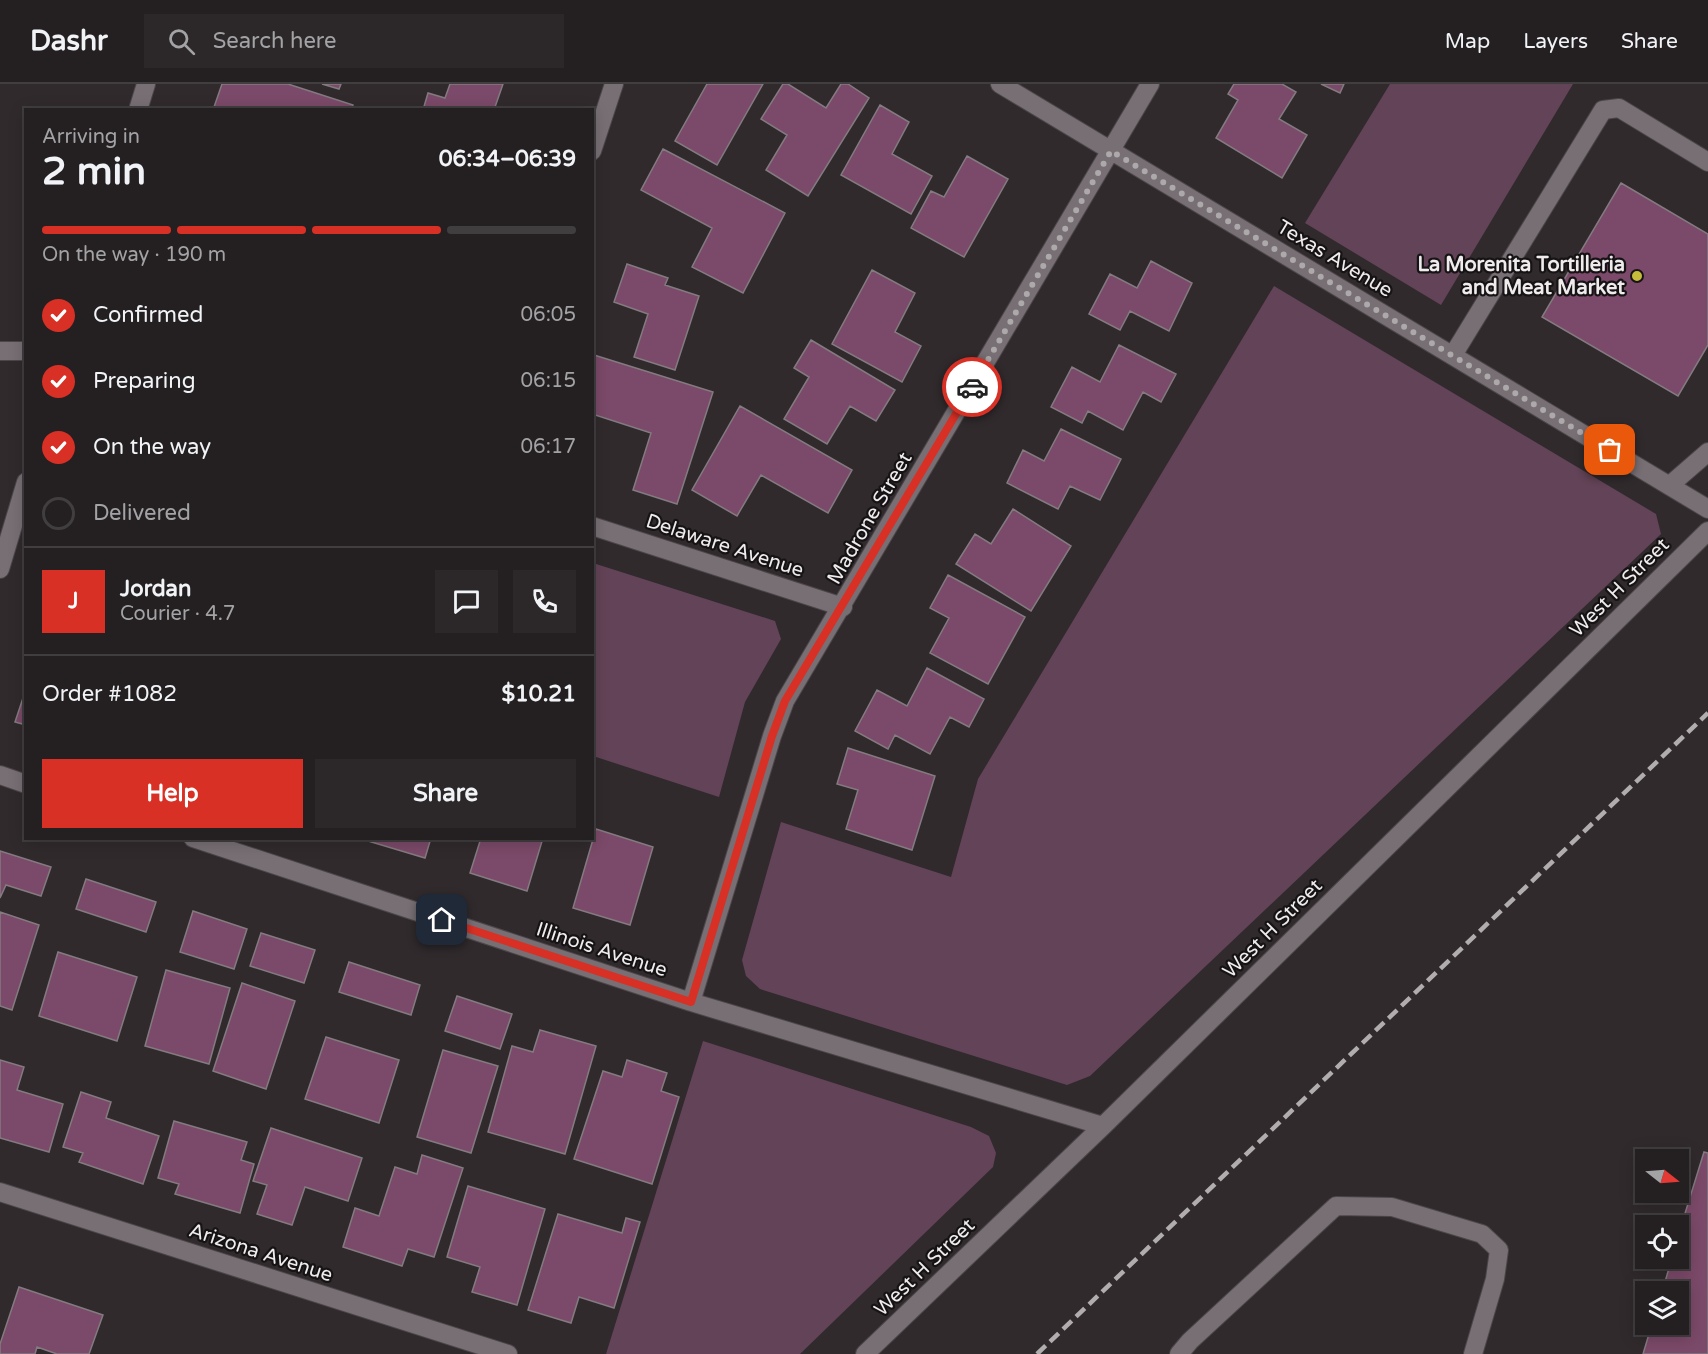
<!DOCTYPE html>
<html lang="en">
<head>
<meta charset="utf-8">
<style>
  :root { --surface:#242022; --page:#2c282a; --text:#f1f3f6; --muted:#a3a3a5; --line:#413e40; --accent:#d93025 }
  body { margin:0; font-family:"Varela Round",sans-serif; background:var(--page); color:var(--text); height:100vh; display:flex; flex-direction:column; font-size:22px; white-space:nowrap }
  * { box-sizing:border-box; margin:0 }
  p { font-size:20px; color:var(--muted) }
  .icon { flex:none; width:33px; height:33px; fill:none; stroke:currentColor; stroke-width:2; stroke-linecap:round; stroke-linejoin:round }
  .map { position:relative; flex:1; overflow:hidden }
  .drawer { position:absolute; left:24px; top:24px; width:570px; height:732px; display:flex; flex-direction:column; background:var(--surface); border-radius:0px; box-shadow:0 3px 15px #0003,0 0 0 2px var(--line) }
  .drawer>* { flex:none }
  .needle { width:39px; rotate:107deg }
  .fabs { position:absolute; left:1635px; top:1065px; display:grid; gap:12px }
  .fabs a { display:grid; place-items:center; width:54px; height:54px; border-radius:0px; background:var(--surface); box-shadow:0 3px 15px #0003,0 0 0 2px var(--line); font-size:30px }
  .pin { position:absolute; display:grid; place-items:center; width:51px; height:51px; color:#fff; margin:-26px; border-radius:12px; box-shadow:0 3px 9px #0006 }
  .courier { position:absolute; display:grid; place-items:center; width:60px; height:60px; margin:-30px; border:4px solid #d93025; border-radius:50%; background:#fff; color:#222; box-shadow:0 2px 8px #0007 }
  .overview em { font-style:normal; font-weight:800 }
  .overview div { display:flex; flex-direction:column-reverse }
  .overview { display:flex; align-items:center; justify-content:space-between; height:102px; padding:0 18px }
  h1 { font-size:39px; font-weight:800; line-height:45px }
  .bar { display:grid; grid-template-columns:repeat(4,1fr); gap:9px 6px; align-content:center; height:72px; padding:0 18px }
  .bar i { height:8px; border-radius:4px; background:var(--line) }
  .bar .on { background:var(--accent) }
  .bar p { grid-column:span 4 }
  .line { display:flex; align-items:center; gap:15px; padding:0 18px; border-top:2px solid var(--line) }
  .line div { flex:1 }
  .round { display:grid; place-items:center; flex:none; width:63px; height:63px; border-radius:0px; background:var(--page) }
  ol { padding:0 18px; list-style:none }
  li { display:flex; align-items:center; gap:18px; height:66px }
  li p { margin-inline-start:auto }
  li .icon { padding:6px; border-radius:50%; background:var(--accent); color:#fff; stroke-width:4 }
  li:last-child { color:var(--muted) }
  li i { width:33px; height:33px; border:3px solid var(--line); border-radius:50% }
  .button { display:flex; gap:12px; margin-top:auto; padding:12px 18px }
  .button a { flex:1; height:69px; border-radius:0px; background:var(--accent); color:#fff; font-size:24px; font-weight:800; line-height:69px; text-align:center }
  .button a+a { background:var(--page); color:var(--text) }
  header { display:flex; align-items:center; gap:36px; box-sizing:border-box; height:84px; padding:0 30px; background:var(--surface); border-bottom:2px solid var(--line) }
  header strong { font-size:28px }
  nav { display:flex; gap:33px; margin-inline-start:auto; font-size:21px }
  .search { width:420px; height:54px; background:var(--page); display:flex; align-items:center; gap:15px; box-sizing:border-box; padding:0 21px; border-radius:0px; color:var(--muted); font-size:22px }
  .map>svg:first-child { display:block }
  .green { fill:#634357 }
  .building { fill:#7b4969; stroke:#837b7f; stroke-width:1.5 }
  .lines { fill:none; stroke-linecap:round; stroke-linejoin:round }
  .minor-casing { stroke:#4c4649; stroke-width:20 }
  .minor { stroke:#776f74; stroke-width:18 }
  .rail { stroke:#b1adaf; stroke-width:4.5; stroke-dasharray:12 6; stroke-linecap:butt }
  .done { stroke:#ada8aa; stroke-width:6; stroke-dasharray:0 10.8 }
  .route { stroke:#d93025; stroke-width:8 }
  .poi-dot { fill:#c7bb3c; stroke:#161315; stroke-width:2 }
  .labels { text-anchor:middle; stroke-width:4.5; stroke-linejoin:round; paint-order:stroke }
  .street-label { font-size:20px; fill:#f0ecee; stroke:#161315 }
  .poi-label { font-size:20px; font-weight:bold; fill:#f0ecee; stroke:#161315; text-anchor:end }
</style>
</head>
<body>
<header>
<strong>Dashr</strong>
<div class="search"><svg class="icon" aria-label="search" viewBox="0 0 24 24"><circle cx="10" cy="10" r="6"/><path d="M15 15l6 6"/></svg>Search here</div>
<nav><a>Map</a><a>Layers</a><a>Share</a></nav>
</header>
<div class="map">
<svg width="1708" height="1270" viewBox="0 0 1708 1270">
  <rect width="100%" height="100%" fill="#302a2d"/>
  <path class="green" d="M1390,0H1573L1441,221L1305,139Z
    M1274,202L1656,430L1661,450L1090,992L1067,1001L760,905L746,892L742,876L781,738L951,793L978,695Z
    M593,479L775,537L781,555L745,618L719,713L593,672Z
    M703,957L971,1043L989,1052L996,1069L993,1083L800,1270H606Z"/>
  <path class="building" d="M222,0H288L353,21L352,26H213Z
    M322,0H341L339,5Z
    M450,0H503L494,26H423L428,9L445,14Z
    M707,0H763L717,81L675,57Z
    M783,0H788L826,24L841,0H848L869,14L808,112L766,86L787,51L761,35Z
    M1234,0H1282L1296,8L1279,35L1307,51L1282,94L1216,54L1238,16L1228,10Z
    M1321,0H1344L1340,9Z
    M880,21L909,38L892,70L932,92L911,130L841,91Z
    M663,65L785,129L743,209L692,183L712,144L641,106Z
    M967,72L1008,95L964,173L911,144L931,107L944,113Z
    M1621,99L1708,150V261L1678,312L1542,233Z
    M1151,177L1192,199L1169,247L1130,227L1120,246L1089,230L1110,190L1137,204Z
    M627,180L668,194L665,201L699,212L675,286L634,273L648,230L614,218Z
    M872,186L915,209L895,248L921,262L902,298L832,260Z
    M811,256L895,306L876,337L850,322L827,360L784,335L809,293L794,284Z
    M1119,261L1176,290L1161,318L1143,308L1123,346L1088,327L1082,339L1051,323L1072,283L1100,298Z
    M594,271L713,308L677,420L633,406L651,349L592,330Z
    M740,322L852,386L828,429L761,391L737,432L692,406Z
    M1061,345L1121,375L1100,416L1070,402L1058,425L1007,399L1023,366L1044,377Z
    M1013,425L1071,462L1031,527L956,480L975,450L991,460Z
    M948,491L1025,533L988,600L930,569L949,534L930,524Z
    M927,584L984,615L969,643L950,633L930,670L895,651L888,665L855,647L877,606L907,622Z
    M26,605V641L15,638Z
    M848,664L935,692L912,766L846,745L858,706L837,700Z
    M596,745L653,763L630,841L573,824Z
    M369,754H431L425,774L368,757Z
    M481,754H543L527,807L470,789Z
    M0,767L51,783L41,812L6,801L0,814Z
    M86,795L156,818L146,848L76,825Z
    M193,827L247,845L234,885L180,868Z
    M0,828L39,841L12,926L0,922Z
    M261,849L315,866L304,899L250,882Z
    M58,868L137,893L117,957L39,932Z
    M349,878L420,901L411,931L339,908Z
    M166,886L230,904L209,980L145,962Z
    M242,899L295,917L266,1005L213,987Z
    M457,912L512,930L500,965L445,947Z
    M540,946L596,962L565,1070L488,1048L512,962L533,968Z
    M326,953L399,976L379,1039L305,1015Z
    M443,966L498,982L471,1069L417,1053Z
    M0,976L24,983L17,1006L63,1020L49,1068L0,1054Z
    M627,976L667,989L661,1007L679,1013L652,1100L574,1075L603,987L622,993Z
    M81,1008L111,1018L106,1034L159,1052L143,1100L79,1078L83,1069L63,1063Z
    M174,1037L247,1058L241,1076L254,1080L240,1129L175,1110L179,1100L158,1094Z
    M271,1044L362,1074L348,1117L305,1103L292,1141L257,1130L267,1101L253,1097Z
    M1704,1068L1708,1069V1270H1643L1652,1240H1678V1208H1662L1672,1174H1678V1152Z
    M422,1071L463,1084L434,1173L408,1165L402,1182L343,1163L355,1124L379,1132L395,1083L417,1090Z
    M468,1102L545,1125L517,1221L472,1208L480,1183L447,1173Z
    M558,1130L622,1149L626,1134L640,1138L614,1224L579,1213L571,1239L528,1226Z
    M19,1203L103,1231L89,1270H57L37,1263L35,1270H0V1260Z"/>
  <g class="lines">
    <g class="minor-casing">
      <path id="minor" d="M1000,0L1708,425
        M138,26L146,0
        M592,67L614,0
        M0,267H26
        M1453,271L1603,26L1619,24L1708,78
        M1670,401L1708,368
        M592,442L843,523
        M0,485L26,398
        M0,691L26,700
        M193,754L691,918L1103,1042
        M691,918L772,652L785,617L1150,0
        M0,1108L508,1270
        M865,1270L1103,1042L1708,447
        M1179,1270L1190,1257L1336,1122L1392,1123L1482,1150L1499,1166L1495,1195L1473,1270"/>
    </g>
    <use href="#minor" class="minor"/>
    <path class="rail" d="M1037,1270L1708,629"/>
  </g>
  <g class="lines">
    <path class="done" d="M972,303L1111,67L1610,366"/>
    <path class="route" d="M442,836L691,918L772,652L785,617L972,303"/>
  </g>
  <circle class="poi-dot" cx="1637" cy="192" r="6"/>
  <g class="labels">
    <g class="street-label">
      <text transform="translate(1335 174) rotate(31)" y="7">Texas Avenue</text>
      <text transform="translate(869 434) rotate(-60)" y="7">Madrone Street</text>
      <text transform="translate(725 461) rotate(18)" y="7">Delaware Avenue</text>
      <text transform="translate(1619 503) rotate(-45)" y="7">West H Street</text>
      <text transform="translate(1272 844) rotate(-45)" y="7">West H Street</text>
      <text transform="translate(602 865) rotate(18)" y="7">Illinois Avenue</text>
      <text transform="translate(261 1168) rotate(18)" y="7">Arizona Avenue</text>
      <text transform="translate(924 1183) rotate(-44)" y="7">West H Street</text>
    </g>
    <g class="poi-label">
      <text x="1625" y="187">La Morenita Tortilleria<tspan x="1625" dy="23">and Meat Market</tspan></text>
    </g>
  </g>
</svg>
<div class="fabs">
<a><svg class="needle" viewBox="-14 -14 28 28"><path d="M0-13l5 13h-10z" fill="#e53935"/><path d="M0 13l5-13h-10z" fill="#a3a3a5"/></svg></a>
<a><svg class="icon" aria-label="locate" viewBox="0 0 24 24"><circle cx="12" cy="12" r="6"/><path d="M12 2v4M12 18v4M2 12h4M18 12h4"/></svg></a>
<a><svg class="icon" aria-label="layers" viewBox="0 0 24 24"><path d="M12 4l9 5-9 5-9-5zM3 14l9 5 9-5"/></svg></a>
</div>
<div class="pin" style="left:1610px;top:366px;background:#ea580c"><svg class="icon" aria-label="bag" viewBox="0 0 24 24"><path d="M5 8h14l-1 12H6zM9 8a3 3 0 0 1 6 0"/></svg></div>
<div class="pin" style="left:442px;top:836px;background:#1f2937"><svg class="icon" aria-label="home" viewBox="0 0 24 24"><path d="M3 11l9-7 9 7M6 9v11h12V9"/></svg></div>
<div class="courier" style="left:972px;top:303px"><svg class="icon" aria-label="car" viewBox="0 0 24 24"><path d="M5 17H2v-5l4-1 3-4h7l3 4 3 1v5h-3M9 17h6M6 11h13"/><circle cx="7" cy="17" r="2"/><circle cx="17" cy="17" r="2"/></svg></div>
<section class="drawer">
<div class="overview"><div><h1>2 min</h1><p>Arriving in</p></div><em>06:34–06:39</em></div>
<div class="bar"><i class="on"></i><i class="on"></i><i class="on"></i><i></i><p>On the way · 190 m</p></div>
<ol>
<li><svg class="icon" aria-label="check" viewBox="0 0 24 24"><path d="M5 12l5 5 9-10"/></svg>Confirmed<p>06:05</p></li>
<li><svg class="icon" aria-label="check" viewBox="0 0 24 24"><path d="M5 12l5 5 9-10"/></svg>Preparing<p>06:15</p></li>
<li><svg class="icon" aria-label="check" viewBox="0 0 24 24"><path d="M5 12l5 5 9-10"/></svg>On the way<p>06:17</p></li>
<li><i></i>Delivered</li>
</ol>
<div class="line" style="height:108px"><b class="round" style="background:var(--accent);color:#fff">J</b><div><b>Jordan</b><p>Courier · 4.7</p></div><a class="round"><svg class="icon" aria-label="chat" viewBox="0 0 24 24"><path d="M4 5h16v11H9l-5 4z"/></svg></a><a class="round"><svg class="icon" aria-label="phone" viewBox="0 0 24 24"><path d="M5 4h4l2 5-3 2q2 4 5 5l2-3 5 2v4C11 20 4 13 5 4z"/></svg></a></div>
<div class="line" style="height:78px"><div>Order #1082</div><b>$10.21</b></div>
<div class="button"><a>Help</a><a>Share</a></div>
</section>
</div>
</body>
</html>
